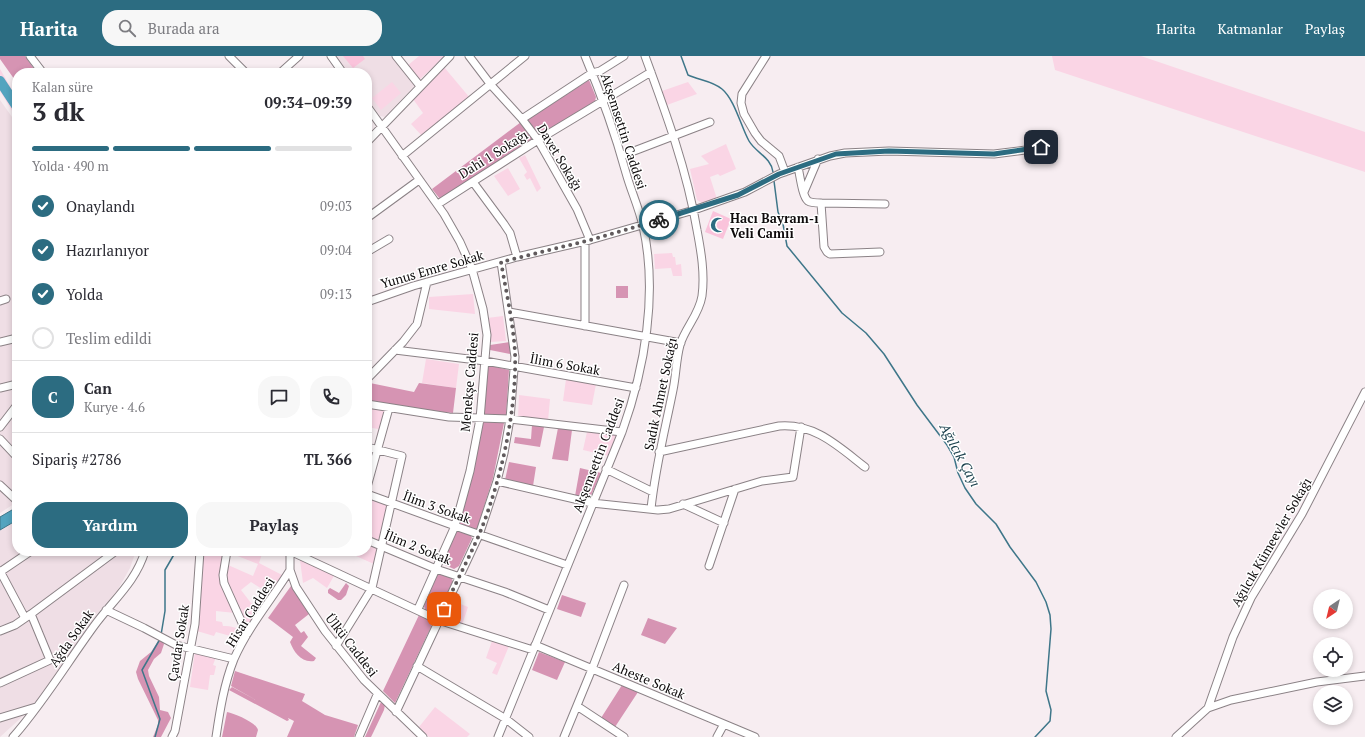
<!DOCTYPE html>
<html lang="tr">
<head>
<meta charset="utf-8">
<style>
  :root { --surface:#fff; --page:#f7f7f7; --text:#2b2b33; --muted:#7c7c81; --line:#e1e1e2; --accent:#2c6c81 }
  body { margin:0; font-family:"PT Serif",serif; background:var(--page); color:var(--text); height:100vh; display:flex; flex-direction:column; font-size:15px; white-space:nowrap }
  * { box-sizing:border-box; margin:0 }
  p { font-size:13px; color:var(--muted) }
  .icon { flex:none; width:22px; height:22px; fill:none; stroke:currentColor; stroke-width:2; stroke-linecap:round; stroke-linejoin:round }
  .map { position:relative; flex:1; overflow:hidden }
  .sheet { position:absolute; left:12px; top:12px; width:360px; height:488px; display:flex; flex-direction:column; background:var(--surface); border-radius:16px; box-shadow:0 2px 6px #0003 }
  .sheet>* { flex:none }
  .needle { width:26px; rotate:215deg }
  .tools { position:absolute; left:1313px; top:533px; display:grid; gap:8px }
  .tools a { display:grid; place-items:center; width:40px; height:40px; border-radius:50%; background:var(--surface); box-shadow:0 2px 6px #0003; font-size:20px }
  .pin { position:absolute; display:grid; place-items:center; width:34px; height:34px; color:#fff; margin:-17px; border-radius:8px; box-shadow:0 2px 6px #0006 }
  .courier { position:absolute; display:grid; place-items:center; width:40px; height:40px; margin:-20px; border:3px solid #2c6c81; border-radius:50%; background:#fff; color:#222; box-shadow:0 1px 5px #0007 }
  .summary em { font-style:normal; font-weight:800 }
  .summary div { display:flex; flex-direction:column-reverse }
  .summary { display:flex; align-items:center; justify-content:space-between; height:68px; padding:0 20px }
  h1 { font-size:26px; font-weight:800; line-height:30px }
  .bar { display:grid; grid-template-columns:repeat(4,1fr); gap:6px 4px; align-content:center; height:48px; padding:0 20px }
  .bar i { height:5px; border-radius:3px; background:var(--line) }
  .bar .current { background:var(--accent) }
  .bar p { grid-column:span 4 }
  .line { display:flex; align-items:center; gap:10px; padding:0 20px; border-top:1px solid var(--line) }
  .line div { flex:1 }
  .round { display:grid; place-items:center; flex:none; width:42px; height:42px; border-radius:16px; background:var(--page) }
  ol { padding:0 20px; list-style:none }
  li { display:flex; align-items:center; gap:12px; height:44px }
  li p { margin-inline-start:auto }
  li .icon { padding:4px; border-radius:50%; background:var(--accent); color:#fff; stroke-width:4 }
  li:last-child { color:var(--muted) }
  li i { width:22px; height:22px; border:2px solid var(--line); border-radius:50% }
  .action { display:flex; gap:8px; margin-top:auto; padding:8px 20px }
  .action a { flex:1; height:46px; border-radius:16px; background:var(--accent); color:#fff; font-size:16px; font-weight:800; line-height:46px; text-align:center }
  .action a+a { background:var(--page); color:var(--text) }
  header { display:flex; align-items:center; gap:24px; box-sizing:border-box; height:56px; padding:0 20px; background:var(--accent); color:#fff }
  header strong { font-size:19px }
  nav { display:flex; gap:22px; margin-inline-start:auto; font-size:14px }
  .search { width:280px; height:36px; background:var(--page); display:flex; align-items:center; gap:10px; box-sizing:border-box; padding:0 14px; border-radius:16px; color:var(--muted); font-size:15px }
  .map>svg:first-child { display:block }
  .built { fill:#efdee5 }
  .green { fill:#fad5e5 }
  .forest { fill:#d694b3 }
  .water { fill:#53a4bf; stroke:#3e7689 }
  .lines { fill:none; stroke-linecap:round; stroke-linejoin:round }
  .stream { stroke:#3e7689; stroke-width:1.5 }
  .river { stroke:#53a4bf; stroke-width:10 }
  .building { fill:#fac3db }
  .minor-casing { stroke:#8b8286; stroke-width:9 }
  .minor { stroke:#fff; stroke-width:7 }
  .done { stroke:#605a5c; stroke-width:4; stroke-dasharray:0 7.2 }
  .route { stroke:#2c6c81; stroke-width:5 }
  .labels { text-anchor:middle; stroke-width:3; stroke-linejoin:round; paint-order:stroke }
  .street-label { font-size:13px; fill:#0e0b0c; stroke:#fff }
  .poi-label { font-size:13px; font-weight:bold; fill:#0e0b0c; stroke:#fff; text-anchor:start }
  .water-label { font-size:14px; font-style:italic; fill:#1e434f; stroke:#fff }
</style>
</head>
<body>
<header>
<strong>Harita</strong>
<div class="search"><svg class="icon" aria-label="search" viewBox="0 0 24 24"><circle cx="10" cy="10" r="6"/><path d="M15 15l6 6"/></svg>Burada ara</div>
<nav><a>Harita</a><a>Katmanlar</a><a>Paylaş</a></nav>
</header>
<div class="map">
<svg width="1365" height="681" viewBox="0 0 1365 681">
  <rect width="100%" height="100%" fill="#f7edf1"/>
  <path class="built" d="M335,0H391L415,29L385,61L380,60L367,42V17H349Z
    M0,44L17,68V446L0,457Z
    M17,464V495H136L130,512L117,535L95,560L33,651L0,681V474Z"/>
  <path class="green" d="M419,0H445L418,25L407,10Z
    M1052,0H1141L1365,76V116L1055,14Z
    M444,11L470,42L423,81L411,68L423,57L413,43Z
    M0,13L17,42V63L0,35Z
    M392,26L401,37L381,54L372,42Z
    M688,26L697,38L667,49L662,35Z
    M726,88L736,113L720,120L718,118L710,121L717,143L702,147L697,144L690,113L709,108L701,100Z
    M525,99L541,132L537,136L530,122L527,124L524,119L527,116L519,102Z
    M508,112L520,133L508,140L494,120Z
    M672,197L673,201H675L676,209L681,208L682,220H673L671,212L655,213L654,198Z
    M473,238L475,258L429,253V241Z
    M503,260L506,285L490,286L487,262Z
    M426,303L459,308L456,332L422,327Z
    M566,323L596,328L592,349L563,345Z
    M519,339L550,343L548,365L518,362Z
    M367,351L387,355L375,390L378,373L367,371Z
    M587,376L616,379L609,400L583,394Z
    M367,441L389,449L380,485L367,480Z
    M367,486L379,491L374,508L356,500L358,495H367Z
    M203,495H223L221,516L235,557L216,555V565L222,566L223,570C231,570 238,571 244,578L241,583L216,576L214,580L197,575Z
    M230,495H255L262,498L259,507L282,519L276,531L270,529L267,536L251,526L241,534L251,547L261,554L249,570L245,567L225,524L228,509L253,520L258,508L230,497Z
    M303,503L335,518L327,532L313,522L303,527L300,504Z
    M453,545L468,551L462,569L444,564Z
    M492,585L509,590L497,619L492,617L497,607L486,602Z
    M195,595L216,601L213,609L216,610L214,619H210L208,634L190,631Z
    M435,651L470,678L467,681H429L419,671Z"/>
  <path class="forest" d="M0,0H25L37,17H17V27L0,3Z
    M589,24L596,41L595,45L538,81L527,64Z
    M521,66L533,83L440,143L432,133Z
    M616,230H628V242H616Z
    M510,286V298L490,294V289Z
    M488,309L509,314L506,361L484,360Z
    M370,327L414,336L419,327L456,332L453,357L414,353L367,344V331Z
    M483,366L504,367L493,422L477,473L475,474L459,468L473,418Z
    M532,369L544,371L540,391L514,387L515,381L531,383Z
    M558,372L572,374L568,405L552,403Z
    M509,406L536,411L533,430L505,424Z
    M580,412L601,417L589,444L575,440Z
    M459,474L470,478L472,482L459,510L454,513L445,509L444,506L455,476Z
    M438,517L451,521L453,526L439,556L434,559L425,554L424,550Z
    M346,527L349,530L346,539L341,544H338L328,537V534L330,532L339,537Z
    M291,530L309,558L295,569L301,577L304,575L308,581L301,590L316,602L314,605C301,607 294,596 290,586L293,581L268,562Z
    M562,539L586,547L581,561L557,553Z
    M419,559L431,563V571L395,647L383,635Z
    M648,562L677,572L665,588L641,579Z
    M159,584H162L164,588L161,597L154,603L148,614L149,620L159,641L160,654L168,656L171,662L161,681H153L158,669V664L138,623L136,616L140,605L151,596Z
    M539,596L565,606L557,624L532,614Z
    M235,615L305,638L302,645L325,659L358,669L354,681H287L294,665L288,662L289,664L287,665L229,634L232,631L258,645L231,630Z
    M622,629L638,636L615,671L601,662Z
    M381,646L385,649L384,654L373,677L371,681H365Z
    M227,656C235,658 256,666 258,674L256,681H222Z"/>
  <path class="water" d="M17,451V464L0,474V461Z"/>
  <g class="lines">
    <path class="stream" d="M681,0L688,19C699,24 713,25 722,33C735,44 741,71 749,85C756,97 771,101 773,116
      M774,125L778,156L783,168L787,190L842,257L866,277L884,298L917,349L947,389L954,401L958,417L965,432L976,448L996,468L1010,491L1036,526L1046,546L1050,559L1051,573L1046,635L1051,654L1050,665L1035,681
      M161,579L165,555V514L176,495
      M155,681L160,663L142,614L160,583"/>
    <path class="river" d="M0,25L17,51"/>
  </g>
  <path class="building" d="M343,0H363L365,3L353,12Z
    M713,155L731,163L723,183L705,176Z"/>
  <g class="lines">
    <g class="minor-casing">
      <path id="minor" d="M30,0L43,17
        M229,0L246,17
        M331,0L343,17
        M396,0L420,30
        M469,0L491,29L522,63L538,84L577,153L590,184
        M645,0C666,57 687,114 697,174C701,195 705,218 702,240C699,259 685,272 680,289C676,304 676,320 673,334C665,374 655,413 651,453
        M766,0L742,38L741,47L744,58L755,77L761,85L779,100L785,116
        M280,17L299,0
        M367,50L444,158L460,186L472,213L483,253L487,279L480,363L470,415L455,470L418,553
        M522,63L592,17L600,15L624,0
        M367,86L450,0
        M402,100L525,0
        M621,100L710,66
        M798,111C800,119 802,140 808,145C811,147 817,147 821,147L885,148
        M473,126L504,168L510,177L517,201
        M804,136L818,103
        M821,147L824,191L827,196L830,198L880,196
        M438,148L538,84L651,16
        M367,162L419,124
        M585,185V270
        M367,196L389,183
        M0,245L6,243
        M367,246L413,230L517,201L590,184L694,154L745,136L779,118L830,100L845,97L889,95L994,98L1033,93L1047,89
        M509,256L681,287
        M0,286L17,282
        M395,294L485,305L636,332
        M367,323L403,286L417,268L427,226
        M0,332L17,328
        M367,348L449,361L510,363L622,376
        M0,371L17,349
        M0,383L17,401
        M659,396L779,370C815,367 839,391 865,411
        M606,413L653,436
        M497,425L592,447L658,454L669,453L762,425L793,421L801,371
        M0,429L15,443
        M367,431L389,352
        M367,438L455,470L567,509
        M683,448L724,467
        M367,484L436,513L505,536L549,554
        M227,495L223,519L224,527L247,578
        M290,495L438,564L533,594
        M290,495V514L296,531L325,575L364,624L423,681
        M709,510L735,433
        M0,515L25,562
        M0,516L31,495
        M106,554L144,572L176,589L234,603
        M0,575L15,569L31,558L116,495
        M535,589L755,681
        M336,590L372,532L402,400L367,391
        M417,610L506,663L529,681
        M0,627L50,604L31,558
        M577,650L624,681
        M1208,652L1233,581L1251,542L1302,458L1365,336
        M396,656L479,479L497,425L504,397L510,363L515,301L501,206
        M0,662L36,651
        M13,681C43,647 67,607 94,570C112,545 136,526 145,495
        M172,681L175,675L195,568L200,495
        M216,681C220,654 224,628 234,603C248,571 272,543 290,514
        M359,681L377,639
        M498,681L622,376C645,312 658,237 643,170C639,152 631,135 626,117C615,77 601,38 585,0
        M564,681L592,613L624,529
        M717,681L724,668
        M1176,681L1208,652L1231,644L1317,626L1365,620"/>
    </g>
    <use href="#minor" class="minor"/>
  </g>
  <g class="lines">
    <path class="done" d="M444,553C455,528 468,504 479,479C501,425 517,354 515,296C513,266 506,235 501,206L590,184L659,164"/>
    <path class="route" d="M659,164L738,139L779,118L836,98L889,95L994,98L1041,91"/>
  </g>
  <defs>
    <g id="mosque-bare" transform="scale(1.2)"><path d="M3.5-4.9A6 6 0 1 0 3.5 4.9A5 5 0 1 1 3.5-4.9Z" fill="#2c6c81" stroke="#fff" stroke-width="2.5" paint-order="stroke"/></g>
  </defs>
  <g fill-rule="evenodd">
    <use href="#mosque-bare" x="718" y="169"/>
  </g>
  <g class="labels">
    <g class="street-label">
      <text transform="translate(624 75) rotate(72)" y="5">Akşemsettin Caddesi</text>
      <text transform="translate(493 98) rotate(-32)" y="5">Dahi 1 Sokağı</text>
      <text transform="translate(560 101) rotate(59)" y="5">Davet Sokağı</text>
      <text transform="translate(432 213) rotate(-16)" y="5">Yunus Emre Sokak</text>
      <text transform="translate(565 308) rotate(10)" y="5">İlim 6 Sokak</text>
      <text transform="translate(469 326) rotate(-85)" y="5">Menekşe Caddesi</text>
      <text transform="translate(660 338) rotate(-78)" y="5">Sadık Ahmet Sokağı</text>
      <text transform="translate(598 399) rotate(-69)" y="5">Akşemsettin Caddesi</text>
      <text transform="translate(437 451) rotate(20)" y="5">İlim 3 Sokak</text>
      <text transform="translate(1271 486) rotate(-60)" y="5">Ağılcık Kümeevler Sokağı</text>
      <text transform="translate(418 491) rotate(22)" y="5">İlim 2 Sokak</text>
      <text transform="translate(250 556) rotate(-58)" y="5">Hisar Caddesi</text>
      <text transform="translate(71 582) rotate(-55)" y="5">Ağda Sokak</text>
      <text transform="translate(178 587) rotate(-81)" y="5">Çavdar Sokak</text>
      <text transform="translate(352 589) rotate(52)" y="5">Ülkü Caddesi</text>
      <text transform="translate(649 624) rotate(23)" y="5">Aheste Sokak</text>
    </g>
    <g class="poi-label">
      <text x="730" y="167">Hacı Bayram-ı<tspan x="730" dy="15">Veli Camii</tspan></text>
    </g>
    <g class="water-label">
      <text transform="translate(960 399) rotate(62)" y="5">Ağılcık Çayı</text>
    </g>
  </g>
</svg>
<div class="tools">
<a><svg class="needle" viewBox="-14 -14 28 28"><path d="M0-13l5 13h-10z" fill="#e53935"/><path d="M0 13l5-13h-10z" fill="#7c7c81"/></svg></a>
<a><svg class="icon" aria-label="locate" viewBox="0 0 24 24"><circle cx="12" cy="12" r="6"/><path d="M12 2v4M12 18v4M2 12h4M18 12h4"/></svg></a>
<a><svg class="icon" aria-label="layers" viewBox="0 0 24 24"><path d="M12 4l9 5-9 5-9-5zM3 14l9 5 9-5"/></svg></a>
</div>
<div class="pin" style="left:444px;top:553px;background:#ea580c"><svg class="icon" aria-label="bag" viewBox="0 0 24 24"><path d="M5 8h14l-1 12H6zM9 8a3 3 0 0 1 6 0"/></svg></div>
<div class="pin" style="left:1041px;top:91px;background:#1f2937"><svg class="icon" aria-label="home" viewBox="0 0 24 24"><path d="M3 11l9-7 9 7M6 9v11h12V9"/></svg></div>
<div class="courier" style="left:659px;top:164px"><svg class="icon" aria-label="bike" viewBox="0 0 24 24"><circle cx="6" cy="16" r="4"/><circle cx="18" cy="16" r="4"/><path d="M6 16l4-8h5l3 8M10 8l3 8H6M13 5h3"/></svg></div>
<section class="sheet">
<div class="summary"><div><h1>3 dk</h1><p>Kalan süre</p></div><em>09:34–09:39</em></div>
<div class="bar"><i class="current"></i><i class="current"></i><i class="current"></i><i></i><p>Yolda · 490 m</p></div>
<ol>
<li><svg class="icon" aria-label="check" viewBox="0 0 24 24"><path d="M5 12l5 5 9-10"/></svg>Onaylandı<p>09:03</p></li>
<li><svg class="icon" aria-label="check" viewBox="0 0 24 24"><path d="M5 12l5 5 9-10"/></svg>Hazırlanıyor<p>09:04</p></li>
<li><svg class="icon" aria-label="check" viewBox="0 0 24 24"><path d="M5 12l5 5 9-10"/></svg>Yolda<p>09:13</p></li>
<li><i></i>Teslim edildi</li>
</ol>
<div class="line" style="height:72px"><b class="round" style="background:var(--accent);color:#fff">C</b><div><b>Can</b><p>Kurye · 4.6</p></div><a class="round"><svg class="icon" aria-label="chat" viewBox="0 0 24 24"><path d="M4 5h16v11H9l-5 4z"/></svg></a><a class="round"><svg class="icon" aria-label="phone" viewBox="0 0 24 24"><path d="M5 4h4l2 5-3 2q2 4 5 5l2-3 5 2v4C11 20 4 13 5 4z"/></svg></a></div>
<div class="line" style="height:52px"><div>Sipariş #2786</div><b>TL 366</b></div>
<div class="action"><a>Yardım</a><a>Paylaş</a></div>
</section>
</div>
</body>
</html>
